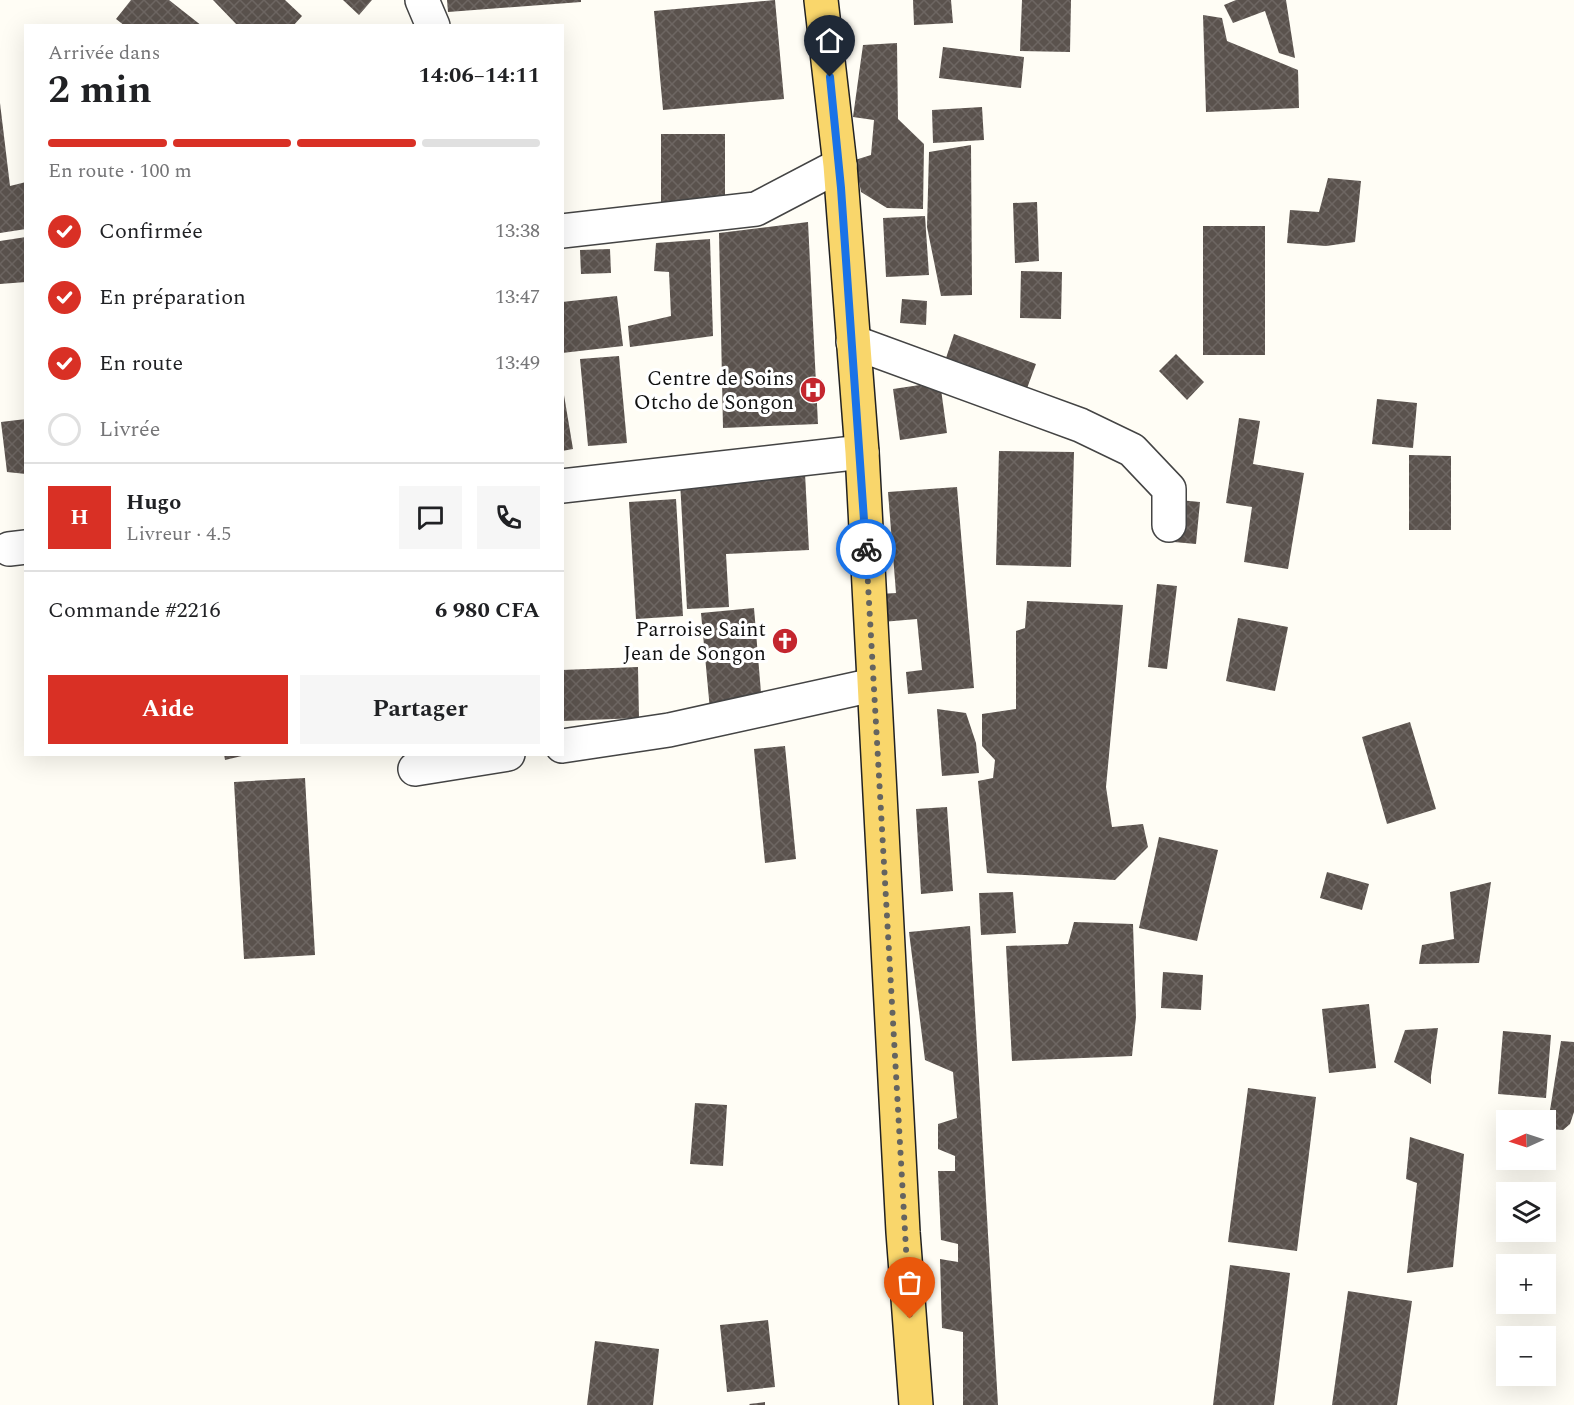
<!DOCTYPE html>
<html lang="fr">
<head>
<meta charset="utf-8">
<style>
  :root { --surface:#fff; --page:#f6f6f6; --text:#202124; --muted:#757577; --line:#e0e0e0; --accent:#d93025 }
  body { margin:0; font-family:Spectral,serif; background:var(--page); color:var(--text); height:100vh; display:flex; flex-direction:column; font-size:22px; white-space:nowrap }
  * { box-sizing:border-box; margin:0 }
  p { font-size:20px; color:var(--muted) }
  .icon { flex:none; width:33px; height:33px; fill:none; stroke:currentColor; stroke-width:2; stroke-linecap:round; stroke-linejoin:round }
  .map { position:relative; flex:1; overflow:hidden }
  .drawer { position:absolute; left:24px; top:24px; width:540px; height:732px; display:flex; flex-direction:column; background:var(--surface); border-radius:0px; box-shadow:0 6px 24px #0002 }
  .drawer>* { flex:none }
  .needle { width:39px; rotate:267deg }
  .tools { position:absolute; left:1496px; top:1110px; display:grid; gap:12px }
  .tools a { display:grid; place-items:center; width:60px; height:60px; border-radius:0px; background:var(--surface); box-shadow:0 6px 24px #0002; font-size:30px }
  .pin { position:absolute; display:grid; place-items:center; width:51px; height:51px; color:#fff; margin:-62px -26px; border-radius:50% 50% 50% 0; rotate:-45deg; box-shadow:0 0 6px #0007 }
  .pin .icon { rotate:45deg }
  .courier { position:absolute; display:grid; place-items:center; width:60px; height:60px; margin:-30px; border:4px solid #1a73e8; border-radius:50%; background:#fff; color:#222; box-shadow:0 2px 8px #0007 }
  .headline em { font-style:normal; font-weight:700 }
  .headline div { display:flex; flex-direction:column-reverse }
  .headline { display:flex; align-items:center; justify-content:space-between; height:102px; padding:0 24px }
  h1 { font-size:39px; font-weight:700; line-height:45px }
  .bar { display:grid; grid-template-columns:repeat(4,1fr); gap:9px 6px; align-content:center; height:72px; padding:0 24px }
  .bar i { height:8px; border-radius:4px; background:var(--line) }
  .bar .on { background:var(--accent) }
  .bar p { grid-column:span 4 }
  .line { display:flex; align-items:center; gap:15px; padding:0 24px; border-top:2px solid var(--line) }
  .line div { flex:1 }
  .round { display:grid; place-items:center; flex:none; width:63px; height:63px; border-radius:0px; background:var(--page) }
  ol { padding:0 24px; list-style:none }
  li { display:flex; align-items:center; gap:18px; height:66px }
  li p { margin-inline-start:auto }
  li .icon { padding:6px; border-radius:50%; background:var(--accent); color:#fff; stroke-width:4 }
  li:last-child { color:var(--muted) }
  li i { width:33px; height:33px; border:3px solid var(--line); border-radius:50% }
  .primary-button { display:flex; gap:12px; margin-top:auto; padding:12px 24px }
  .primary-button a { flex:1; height:69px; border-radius:0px; background:var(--accent); color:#fff; font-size:24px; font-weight:700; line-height:69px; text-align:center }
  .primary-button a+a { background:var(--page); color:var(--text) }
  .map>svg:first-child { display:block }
  .building { fill:url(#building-cross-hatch) }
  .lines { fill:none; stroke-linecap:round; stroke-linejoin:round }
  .minor-casing { stroke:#444; stroke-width:36 }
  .major-casing { stroke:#222; stroke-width:36 }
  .minor { stroke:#fff; stroke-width:33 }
  .major { stroke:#f9d66b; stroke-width:33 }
  .done { stroke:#646461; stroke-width:6; stroke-dasharray:0 10.8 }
  .route { stroke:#1a73e8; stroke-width:8 }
  .labels { text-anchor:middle; stroke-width:6; stroke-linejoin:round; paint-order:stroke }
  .poi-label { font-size:21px; fill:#111; stroke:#fff; text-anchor:end }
</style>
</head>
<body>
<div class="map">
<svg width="1574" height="1405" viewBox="0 0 1574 1405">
  <defs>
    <pattern id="building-cross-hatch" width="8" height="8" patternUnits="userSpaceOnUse" patternTransform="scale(1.5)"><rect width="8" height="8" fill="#5a524d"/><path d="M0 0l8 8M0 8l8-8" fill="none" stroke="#6d6662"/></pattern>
  </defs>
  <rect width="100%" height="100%" fill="#fffdf5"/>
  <path class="building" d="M131,0H169L202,26H125L116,19Z
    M213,0H285L302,16L293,26H238Z
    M343,0H372L359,15Z
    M447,0H581V2L448,12Z
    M775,0L784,99L663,110L654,11Z
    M913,0H951L953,23L914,25Z
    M1022,0H1071L1070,52L1020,51Z
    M1236,0H1286L1295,58L1279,53L1265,11L1233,23L1224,5Z
    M1203,15L1222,18L1227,41L1298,70L1299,108L1206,112Z
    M897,43L898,119L924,144L923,209L887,208L861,192L855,160L871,155L874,120L853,117L863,45Z
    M943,47L1024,57L1021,88L939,78Z
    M0,103L10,186L26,182V229L0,233Z
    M982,107L984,140L933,143L932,110Z
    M661,134H725V208H661Z
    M971,145L972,295L941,296L927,227L929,152Z
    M1328,178L1361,181L1355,242L1326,246L1287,243L1290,210L1319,212Z
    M1037,202L1039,261L1015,263L1013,203Z
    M925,216L929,275L886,277L883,218Z
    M808,222L818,424L723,428L719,233Z
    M1203,226H1265V355H1203Z
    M26,237V282L0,284V241Z
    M710,239L713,336L630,347L628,326L671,316L669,272L654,271L656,243Z
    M610,249L611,273L581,274L580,250Z
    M1021,271L1062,272L1061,319L1020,318Z
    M617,296L623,346L562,353V302Z
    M902,299L927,301L926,325L900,323Z
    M954,334L1036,364L1026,391L945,361Z
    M1176,354L1204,382L1187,400L1159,371Z
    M619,356L627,443L588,446L580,359Z
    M940,382L947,433L900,440L893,389Z
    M562,383L573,449L562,451Z
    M1377,399L1417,403L1413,448L1372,444Z
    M1239,418L1260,421L1253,464L1304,473L1288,569L1244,562L1252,507L1226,503Z
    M26,419V474L7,472L1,422Z
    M999,451L1074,452L1071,567L996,565Z
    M1409,455L1451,456V530H1409Z
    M805,473L809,550L726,554L729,607L687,609L680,481Z
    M957,487L974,688L908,694L906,672L922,670L917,619L882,622L880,594L896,593L888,492Z
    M676,499L683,616L636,619L629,502Z
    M1179,500L1200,502L1196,544L1174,542Z
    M1157,584L1177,586L1167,669L1148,667Z
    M1027,601L1123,605L1106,787L1112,827L1143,824L1148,847L1115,880L987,873L978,781L993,778L995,760L982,746V714L1016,709V631L1025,628Z
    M754,608L762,705L710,710L701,613Z
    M1238,618L1288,627L1275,691L1226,681Z
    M638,667L639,718L562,721V670Z
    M937,709L966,713L976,743L979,773L942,776Z
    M1410,722L1436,809L1387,824L1362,737Z
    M785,746L796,859L765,863L754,749Z
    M224,754H246V755L225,760Z
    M305,778L315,955L244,959L234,782Z
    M947,807L953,891L921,894L916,809Z
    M1159,837L1218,850L1197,941L1139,928Z
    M1327,872L1369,884L1362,910L1320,898Z
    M1491,882L1479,963L1419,964L1422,945L1454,939L1450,892Z
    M1013,892L1016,933L981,935L979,893Z
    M1074,922L1133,924L1136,1017L1132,1056L1012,1061L1006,946L1068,944Z
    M970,926L998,1405H963V1332L942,1328L940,1259L958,1262V1244L941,1240L938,1171H955V1156L938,1149V1124L957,1118L953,1072L925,1060L909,932Z
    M1163,972L1203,975L1201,1010L1161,1008Z
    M1369,1004L1376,1068L1329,1073L1322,1009Z
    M1438,1028L1431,1076V1084L1394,1062L1405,1030Z
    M1503,1031L1551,1035L1546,1098L1498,1094Z
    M1561,1041L1574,1042V1112L1570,1124L1563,1130L1547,1129Z
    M1248,1088L1316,1097L1297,1251L1228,1242Z
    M695,1103L727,1105L723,1166L690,1164Z
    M1410,1137L1464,1154L1453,1267L1407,1273L1417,1183L1406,1179Z
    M1230,1265L1290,1273L1274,1405H1213Z
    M1348,1291L1412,1301L1397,1405H1332Z
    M768,1320L775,1387L727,1392L720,1325Z
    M595,1341L659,1349L653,1405H587Z
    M765,1402V1405H750L749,1404Z"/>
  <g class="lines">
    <g class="minor-casing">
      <path id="minor" d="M422,0L433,26
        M562,231L756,209L840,165
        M853,342L1080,425L1132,450L1169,489V525
        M562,486L862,452
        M9,549L26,547
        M562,746L669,730L873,685
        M415,769L508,754"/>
    </g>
    <g class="major-casing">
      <path id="major" d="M821,0L840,165L862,452L903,1232L916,1405"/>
    </g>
    <use href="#minor" class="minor"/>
    <use href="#major" class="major"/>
  </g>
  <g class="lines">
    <path class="done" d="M866,549L910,1319"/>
    <path class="route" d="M830,77L841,188L866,549"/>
  </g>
  <defs>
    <g id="hospital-disc" transform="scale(1.35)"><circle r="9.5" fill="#c4262e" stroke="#fff"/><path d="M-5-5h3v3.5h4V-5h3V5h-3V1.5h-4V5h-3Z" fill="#fff"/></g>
    <g id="church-disc" transform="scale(1.35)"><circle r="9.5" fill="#c4262e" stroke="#fff"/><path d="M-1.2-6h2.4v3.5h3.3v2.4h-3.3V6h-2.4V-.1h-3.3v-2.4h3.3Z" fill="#fff"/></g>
  </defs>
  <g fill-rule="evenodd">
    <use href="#hospital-disc" x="813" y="390"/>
    <use href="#church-disc" x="785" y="641"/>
  </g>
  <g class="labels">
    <g class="poi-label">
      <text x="794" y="385">Centre de Soins<tspan x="794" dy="24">Otcho de Songon</tspan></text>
      <text x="766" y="636">Parroise Saint<tspan x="766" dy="24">Jean de Songon</tspan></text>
    </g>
  </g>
</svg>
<div class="tools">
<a><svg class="needle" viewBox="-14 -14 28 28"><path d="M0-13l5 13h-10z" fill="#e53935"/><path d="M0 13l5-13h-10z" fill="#757577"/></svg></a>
<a><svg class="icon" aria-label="layers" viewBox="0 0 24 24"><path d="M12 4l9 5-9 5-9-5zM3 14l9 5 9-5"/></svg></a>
<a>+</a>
<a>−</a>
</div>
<div class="pin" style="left:910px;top:1319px;background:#ea580c"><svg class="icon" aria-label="bag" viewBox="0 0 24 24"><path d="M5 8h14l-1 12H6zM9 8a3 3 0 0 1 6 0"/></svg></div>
<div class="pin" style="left:830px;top:77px;background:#1f2937"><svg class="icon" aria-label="home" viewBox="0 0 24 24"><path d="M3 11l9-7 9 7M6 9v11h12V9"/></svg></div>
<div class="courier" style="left:866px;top:549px"><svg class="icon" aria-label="bike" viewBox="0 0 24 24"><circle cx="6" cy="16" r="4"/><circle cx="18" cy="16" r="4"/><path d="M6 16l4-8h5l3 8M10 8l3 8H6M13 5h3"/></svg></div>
<section class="drawer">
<div class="headline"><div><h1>2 min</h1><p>Arrivée dans</p></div><em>14:06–14:11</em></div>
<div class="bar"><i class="on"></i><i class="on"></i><i class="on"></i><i></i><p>En route · 100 m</p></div>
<ol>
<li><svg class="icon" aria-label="check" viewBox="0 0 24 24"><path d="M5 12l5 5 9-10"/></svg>Confirmée<p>13:38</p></li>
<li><svg class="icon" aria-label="check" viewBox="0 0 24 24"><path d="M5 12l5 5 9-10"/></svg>En préparation<p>13:47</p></li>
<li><svg class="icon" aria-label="check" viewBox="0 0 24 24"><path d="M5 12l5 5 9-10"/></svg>En route<p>13:49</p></li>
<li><i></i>Livrée</li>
</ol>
<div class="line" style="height:108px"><b class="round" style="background:var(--accent);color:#fff">H</b><div><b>Hugo</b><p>Livreur · 4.5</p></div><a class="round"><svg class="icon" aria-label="chat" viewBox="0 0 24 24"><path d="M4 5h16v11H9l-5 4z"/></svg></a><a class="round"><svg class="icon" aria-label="phone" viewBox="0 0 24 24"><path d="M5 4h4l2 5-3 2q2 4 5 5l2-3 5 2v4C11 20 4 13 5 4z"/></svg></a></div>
<div class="line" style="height:78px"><div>Commande #2216</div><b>6 980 CFA</b></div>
<div class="primary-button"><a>Aide</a><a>Partager</a></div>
</section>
</div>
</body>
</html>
